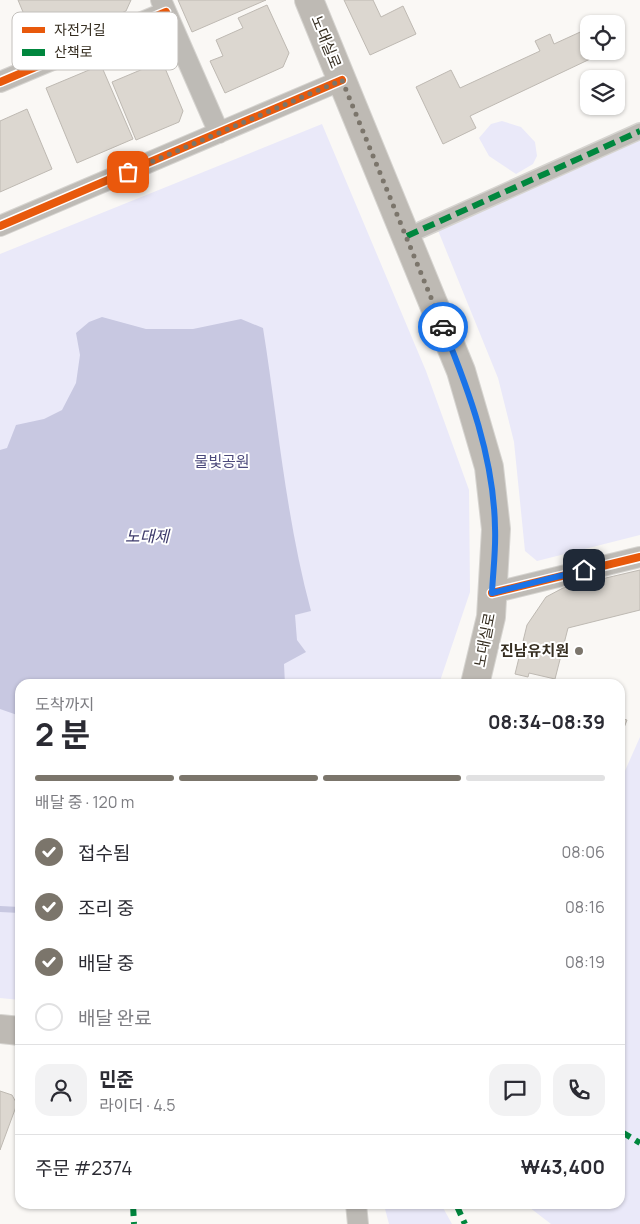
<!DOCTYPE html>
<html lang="ko">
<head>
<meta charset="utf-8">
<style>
  :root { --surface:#fff; --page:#f2f2f3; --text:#2b2b33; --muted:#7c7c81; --line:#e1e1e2; --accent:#7b756b }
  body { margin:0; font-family:Manrope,"Noto Sans KR",sans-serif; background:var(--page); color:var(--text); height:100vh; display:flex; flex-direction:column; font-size:19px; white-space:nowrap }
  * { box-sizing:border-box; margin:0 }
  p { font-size:16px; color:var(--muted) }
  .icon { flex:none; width:28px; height:28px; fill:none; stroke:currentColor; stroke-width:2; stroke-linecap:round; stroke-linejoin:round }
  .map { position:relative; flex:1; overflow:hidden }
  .panel { position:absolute; left:15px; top:679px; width:610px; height:530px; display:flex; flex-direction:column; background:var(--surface); border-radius:15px; box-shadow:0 1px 4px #0004 }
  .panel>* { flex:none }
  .buttons { position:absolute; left:580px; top:15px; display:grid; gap:10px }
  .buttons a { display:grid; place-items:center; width:45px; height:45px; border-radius:10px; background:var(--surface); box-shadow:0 1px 4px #0004; font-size:25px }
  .pin { position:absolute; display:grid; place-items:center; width:42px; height:42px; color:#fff; margin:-21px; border-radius:10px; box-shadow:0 2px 8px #0006 }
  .courier { position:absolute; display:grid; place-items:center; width:50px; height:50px; margin:-25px; border:4px solid #1a73e8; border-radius:50%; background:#fff; color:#222; box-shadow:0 1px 6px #0007 }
  .summary em { font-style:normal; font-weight:700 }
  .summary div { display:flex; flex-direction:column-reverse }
  .summary { display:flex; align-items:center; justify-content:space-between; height:85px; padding:0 20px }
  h1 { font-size:32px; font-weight:700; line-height:38px }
  .bar { display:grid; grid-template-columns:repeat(4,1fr); gap:8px 5px; align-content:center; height:60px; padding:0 20px }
  .bar i { height:6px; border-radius:4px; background:var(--line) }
  .bar .active { background:var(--accent) }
  .bar p { grid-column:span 4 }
  .line { display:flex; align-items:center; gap:12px; padding:0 20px; border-top:1px solid var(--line) }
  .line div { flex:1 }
  .round { display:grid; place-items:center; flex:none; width:52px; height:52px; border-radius:15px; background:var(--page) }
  ol { padding:0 20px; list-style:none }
  li { display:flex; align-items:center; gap:15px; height:55px }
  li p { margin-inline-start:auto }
  li .icon { padding:5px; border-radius:50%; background:var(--accent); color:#fff; stroke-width:4 }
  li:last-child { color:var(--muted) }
  li i { width:28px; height:28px; border:2px solid var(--line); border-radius:50% }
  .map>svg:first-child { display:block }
  .green { fill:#eae9f9 }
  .water { fill:#c8c8e1 }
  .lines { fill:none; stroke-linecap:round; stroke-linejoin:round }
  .stream { stroke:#c8c8e1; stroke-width:6 }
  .building { fill:#dcd7d0; stroke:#beb9b2 }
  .pedestrian-casing { stroke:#d6d4d0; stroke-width:18 }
  .minor-casing { stroke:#d6d4d0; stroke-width:22 }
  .secondary-casing { stroke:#d6d4d0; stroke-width:30 }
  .pedestrian { stroke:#bebbb6; stroke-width:15 }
  .minor { stroke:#bebbb6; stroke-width:20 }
  .secondary { stroke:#bebab4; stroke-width:28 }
  .quiet { stroke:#00873e; stroke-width:6; stroke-dasharray:12 6; stroke-linecap:butt }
  .cycleway-casing { stroke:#fff; stroke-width:11 }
  .cycleway { stroke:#e8590c; stroke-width:8 }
  .done { stroke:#7b756b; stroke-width:5; stroke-dasharray:0 9 }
  .route { stroke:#1a73e8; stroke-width:6 }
  .poi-dot { fill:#7b756b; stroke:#fff; stroke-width:2 }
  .labels { text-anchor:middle; stroke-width:4; stroke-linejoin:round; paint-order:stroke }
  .street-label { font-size:15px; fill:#362e21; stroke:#fff }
  .park-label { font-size:15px; fill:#4c4a7c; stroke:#fff }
  .poi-label { font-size:15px; font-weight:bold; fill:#362e21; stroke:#fff; text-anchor:end }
  .water-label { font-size:16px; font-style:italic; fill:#3d3a6b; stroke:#fff }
  .key { fill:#fff; stroke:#c3c0bc; stroke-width:1 }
  .key-label { font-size:14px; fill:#362e21 }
</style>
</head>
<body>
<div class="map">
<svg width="640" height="1224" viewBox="0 0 640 1224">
  <rect width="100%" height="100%" fill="#faf8f5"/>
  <path class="green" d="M502,121L521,127L535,142L537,156L533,164L516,174L489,156L479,138L491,124Z
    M322,124L426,371L469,490L470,592L439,684H20V1000L0,998V254Z
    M640,138V535L537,561L525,551L514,442L498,378L437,228Z
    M640,737V1224H551L525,1204H620V782Z
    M441,1204L452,1224H389L384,1205Z"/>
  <path class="water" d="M102,317L146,329H193L241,319L263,328C278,422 286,519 311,611L295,615L297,640L306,652L284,664L285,684H20V716L0,709V450L7,448L16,425L44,419L62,410L76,383L80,355L76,333L89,322Z"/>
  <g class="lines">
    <path class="stream" d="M0,909L20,910"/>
  </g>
  <path class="building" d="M18,0H131L126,11L38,48Z
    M178,0H266L192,32Z
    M344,0H373L381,17L403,6L416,34L370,55Z
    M267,5L289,53L283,67L225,93L210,61L223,56L216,40L243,28L238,18Z
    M589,28V51H607L470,116L476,128L443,144L416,87L451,70L460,88L540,51L535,41L550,34L554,44Z
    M162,61L183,111L179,122L136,140L112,82Z
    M101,65L133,139L77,163L46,88Z
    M27,109L52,169L0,192V121Z
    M640,570V610L568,628L555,679L529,673L528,677L515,674L527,625L546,597L563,588Z
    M620,718L627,720L620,738Z
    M0,1091L12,1095L17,1104L0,1150Z"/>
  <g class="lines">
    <g class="pedestrian-casing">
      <path id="pedestrian" d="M407,236L640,131"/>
    </g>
    <g class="minor-casing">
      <path id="minor" d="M161,0L219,133
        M0,82L166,12
        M0,226L342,80
        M492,593L640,557
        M356,1204L358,1224"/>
    </g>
    <g class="secondary-casing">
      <path id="secondary" d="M309,0L461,371L489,467L496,529L491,617L475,684
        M0,1029L20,1031"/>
    </g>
    <use href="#pedestrian" class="pedestrian"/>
    <use href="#minor" class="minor"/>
    <use href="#secondary" class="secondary"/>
    <path class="quiet" d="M407,236L640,131
      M620,1131L640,1143
      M133,1204L134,1224
      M456,1204L465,1224"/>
    <g class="cycleway-casing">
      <path id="cycleway" d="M0,82L166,12
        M0,226L342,80
        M492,593L640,557"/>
    </g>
    <use href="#cycleway" class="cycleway"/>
  </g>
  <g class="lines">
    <path class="done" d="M128,172L342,80L443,327"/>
    <path class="route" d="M443,327C469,391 494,458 495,528C496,550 493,571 492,593L584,570"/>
  </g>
  <circle class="poi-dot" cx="579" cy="651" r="5"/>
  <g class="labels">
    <g class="street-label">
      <text transform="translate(326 42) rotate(68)" y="5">노대실로</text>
      <text transform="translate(485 640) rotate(-79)" y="5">노대실로</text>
    </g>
    <g class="park-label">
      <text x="222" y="467">물빛공원</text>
    </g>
    <g class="poi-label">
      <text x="569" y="656">진남유치원</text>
    </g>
    <g class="water-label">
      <text x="147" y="542">노대제</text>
    </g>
  </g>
  <rect x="12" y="12" width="166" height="58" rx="8" class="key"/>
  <rect x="22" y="27" width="23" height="6" fill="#e8590c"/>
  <rect x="22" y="49" width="23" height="7" fill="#00873e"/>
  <g class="key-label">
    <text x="54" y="35">자전거길</text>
    <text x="54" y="57">산책로</text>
  </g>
</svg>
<div class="buttons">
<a><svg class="icon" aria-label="locate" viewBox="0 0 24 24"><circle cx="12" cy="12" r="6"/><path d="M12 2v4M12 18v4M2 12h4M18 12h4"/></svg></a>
<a><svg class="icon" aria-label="layers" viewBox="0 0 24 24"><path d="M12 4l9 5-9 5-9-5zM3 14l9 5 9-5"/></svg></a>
</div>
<div class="pin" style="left:128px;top:172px;background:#ea580c"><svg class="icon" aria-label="bag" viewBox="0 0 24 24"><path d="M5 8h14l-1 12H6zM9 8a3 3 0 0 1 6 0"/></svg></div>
<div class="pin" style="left:584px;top:570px;background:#1f2937"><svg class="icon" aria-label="home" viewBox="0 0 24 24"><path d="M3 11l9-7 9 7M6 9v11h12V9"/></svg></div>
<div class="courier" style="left:443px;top:327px"><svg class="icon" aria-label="car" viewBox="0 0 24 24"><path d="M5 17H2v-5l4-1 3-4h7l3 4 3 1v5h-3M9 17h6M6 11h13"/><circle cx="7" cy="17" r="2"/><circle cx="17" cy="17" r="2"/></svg></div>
<section class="panel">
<div class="summary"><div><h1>2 분</h1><p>도착까지</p></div><em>08:34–08:39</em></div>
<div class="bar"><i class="active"></i><i class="active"></i><i class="active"></i><i></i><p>배달 중 · 120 m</p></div>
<ol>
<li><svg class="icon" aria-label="check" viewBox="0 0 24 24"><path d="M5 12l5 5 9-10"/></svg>접수됨<p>08:06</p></li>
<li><svg class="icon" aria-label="check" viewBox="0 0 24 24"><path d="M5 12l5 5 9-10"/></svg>조리 중<p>08:16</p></li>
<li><svg class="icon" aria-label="check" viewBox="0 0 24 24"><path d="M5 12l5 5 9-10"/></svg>배달 중<p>08:19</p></li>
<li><i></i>배달 완료</li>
</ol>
<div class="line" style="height:90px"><a class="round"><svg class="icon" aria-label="person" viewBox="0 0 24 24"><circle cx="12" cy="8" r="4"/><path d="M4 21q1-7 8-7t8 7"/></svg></a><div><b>민준</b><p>라이더 · 4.5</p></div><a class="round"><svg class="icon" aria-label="chat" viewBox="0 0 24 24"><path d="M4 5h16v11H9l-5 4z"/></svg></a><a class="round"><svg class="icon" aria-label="phone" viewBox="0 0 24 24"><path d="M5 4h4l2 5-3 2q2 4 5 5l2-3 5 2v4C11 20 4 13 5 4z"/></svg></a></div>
<div class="line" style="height:65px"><div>주문 #2374</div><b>₩43,400</b></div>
</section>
</div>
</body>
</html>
